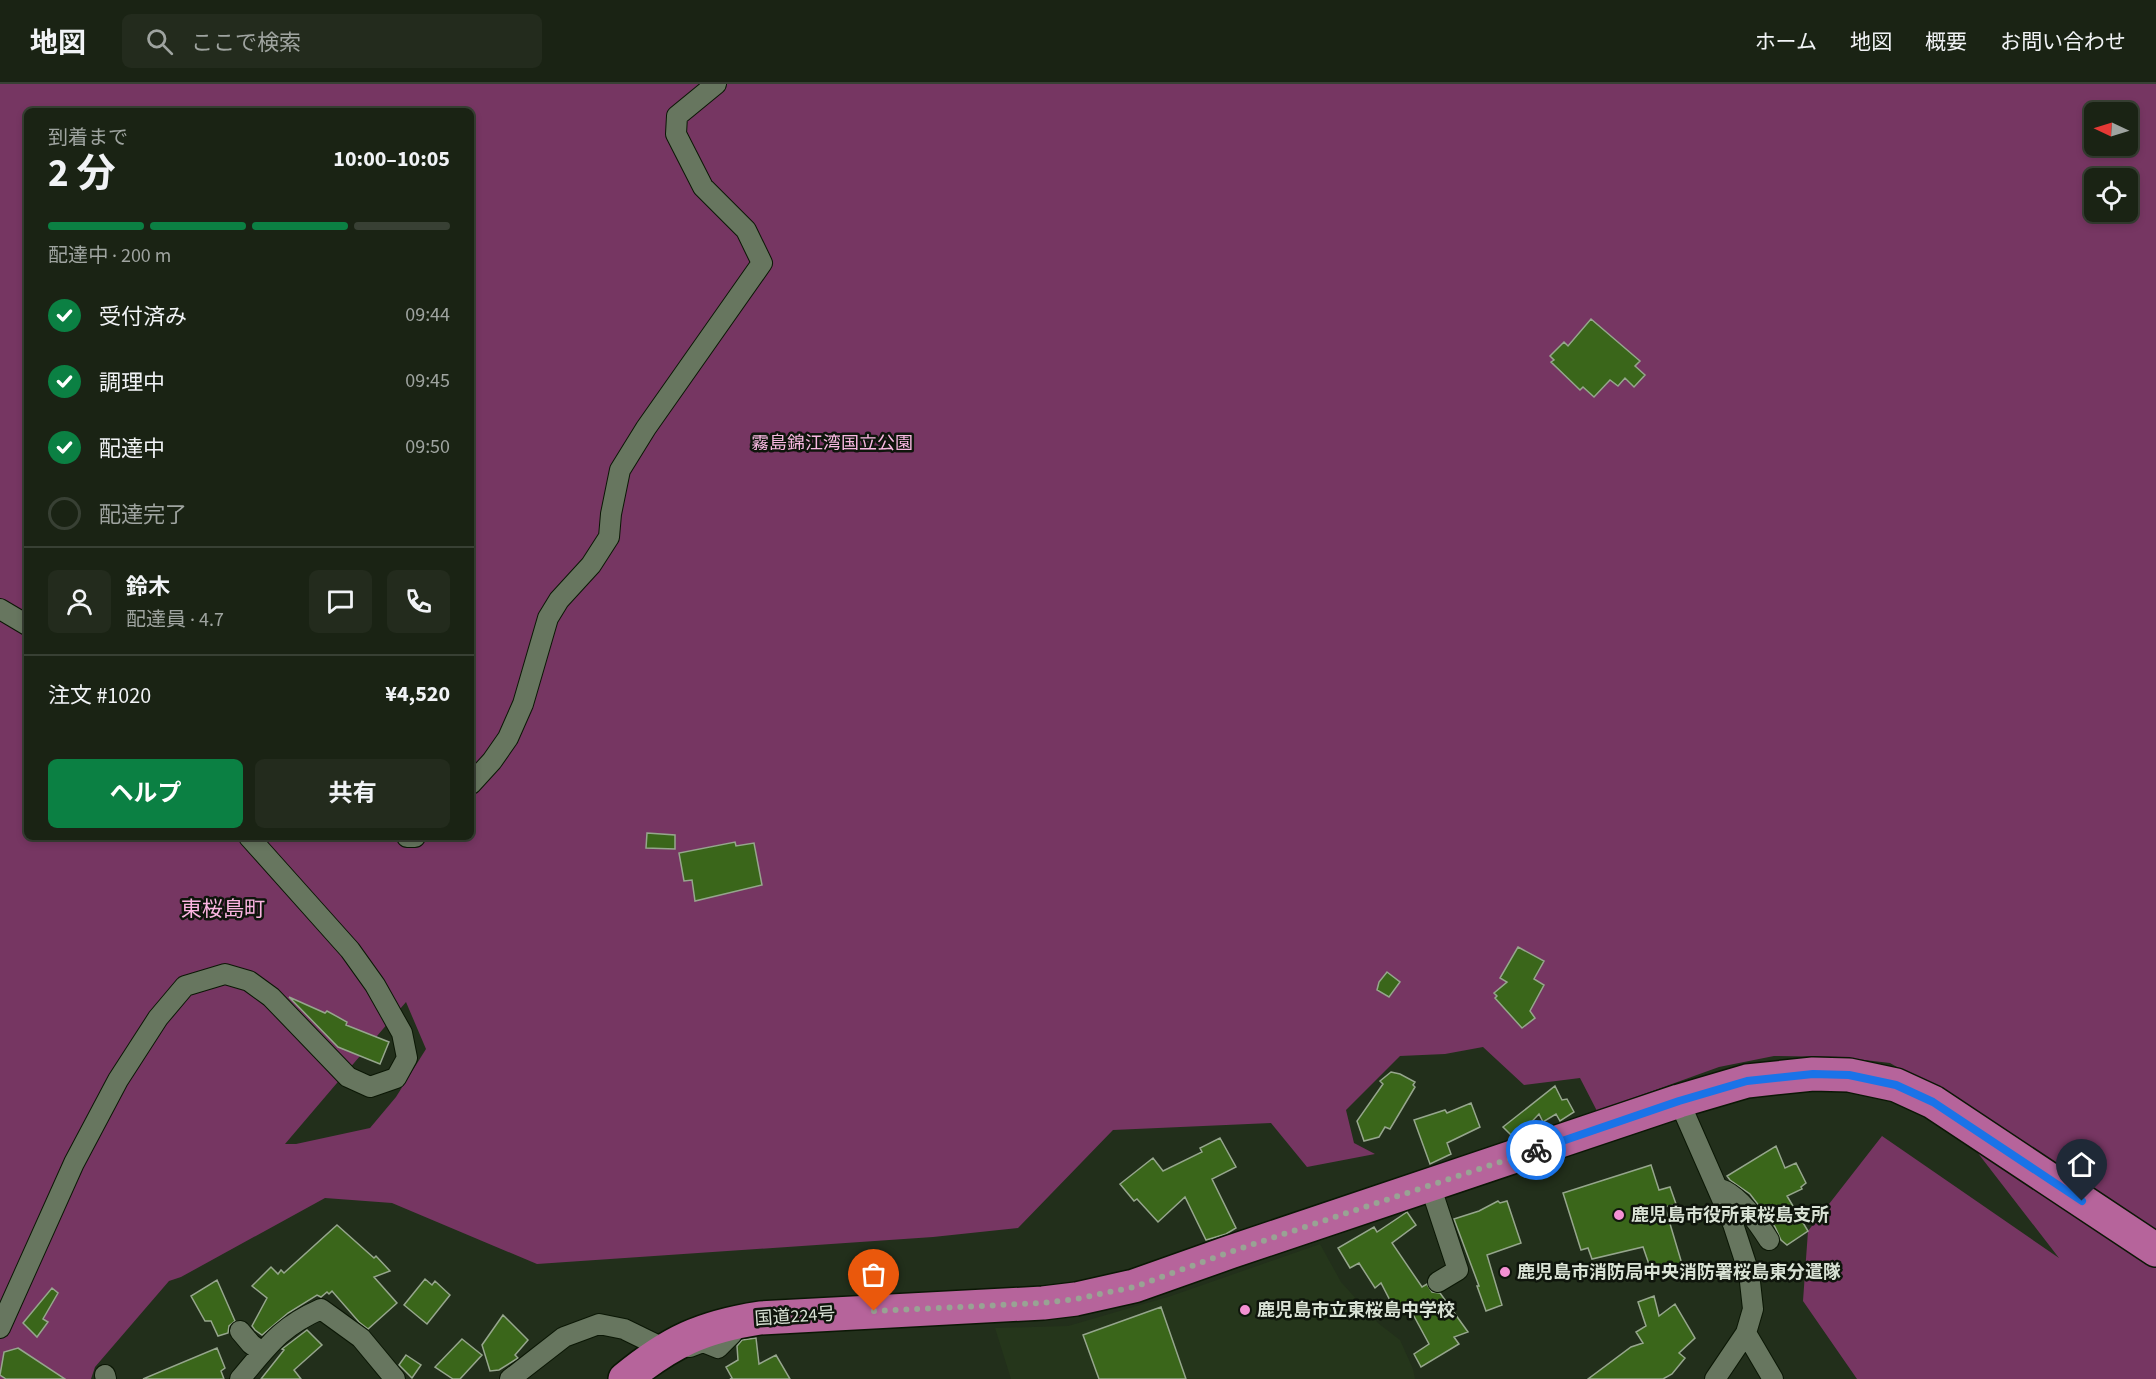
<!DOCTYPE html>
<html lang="ja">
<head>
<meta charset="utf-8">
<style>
  :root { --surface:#1a2314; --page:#232b1d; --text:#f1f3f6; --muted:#9fa4a0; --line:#384034; --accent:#0b8043 }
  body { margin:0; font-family:"Source Sans 3","Noto Sans JP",sans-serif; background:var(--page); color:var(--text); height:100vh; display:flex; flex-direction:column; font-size:22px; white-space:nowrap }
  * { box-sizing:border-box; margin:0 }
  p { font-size:20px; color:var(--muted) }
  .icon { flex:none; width:33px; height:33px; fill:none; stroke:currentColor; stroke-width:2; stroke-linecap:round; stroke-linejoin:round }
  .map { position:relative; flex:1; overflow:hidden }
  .panel { position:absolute; left:24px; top:24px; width:450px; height:732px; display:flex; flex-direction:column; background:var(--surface); border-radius:9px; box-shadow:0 3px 9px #0003,0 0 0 2px var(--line) }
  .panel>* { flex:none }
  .needle { width:39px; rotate:274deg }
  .tools { position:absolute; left:2084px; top:18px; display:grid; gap:12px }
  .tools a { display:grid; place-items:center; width:54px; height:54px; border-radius:9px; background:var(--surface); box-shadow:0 3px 9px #0003,0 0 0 2px var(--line); font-size:30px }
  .pin { position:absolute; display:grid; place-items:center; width:51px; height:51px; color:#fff; margin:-62px -26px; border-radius:50% 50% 50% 0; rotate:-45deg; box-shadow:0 0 6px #0007 }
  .pin .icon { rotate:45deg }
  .courier { position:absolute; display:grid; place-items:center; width:60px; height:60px; margin:-30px; border:4px solid #1a73e8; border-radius:50%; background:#fff; color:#222; box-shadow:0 2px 8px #0007 }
  .overview em { font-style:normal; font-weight:700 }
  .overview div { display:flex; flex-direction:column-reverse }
  .overview { display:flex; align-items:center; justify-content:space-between; height:102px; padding:0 24px }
  h1 { font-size:39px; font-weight:700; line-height:45px }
  .bar { display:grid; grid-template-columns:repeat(4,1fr); gap:9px 6px; align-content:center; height:72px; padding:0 24px }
  .bar i { height:8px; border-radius:4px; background:var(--line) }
  .bar .current { background:var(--accent) }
  .bar p { grid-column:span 4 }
  .line { display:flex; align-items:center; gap:15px; padding:0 24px; border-top:2px solid var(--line) }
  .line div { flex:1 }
  .round { display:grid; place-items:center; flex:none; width:63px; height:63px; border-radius:9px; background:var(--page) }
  ol { padding:0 24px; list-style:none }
  li { display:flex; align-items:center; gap:18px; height:66px }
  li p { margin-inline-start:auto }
  li .icon { padding:6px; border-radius:50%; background:var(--accent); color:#fff; stroke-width:4 }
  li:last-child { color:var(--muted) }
  li i { width:33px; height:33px; border:3px solid var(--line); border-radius:50% }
  .cta { display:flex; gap:12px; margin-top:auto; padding:12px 24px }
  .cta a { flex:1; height:69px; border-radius:9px; background:var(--accent); color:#fff; font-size:24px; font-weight:700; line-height:69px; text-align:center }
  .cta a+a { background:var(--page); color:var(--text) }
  header { display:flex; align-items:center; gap:36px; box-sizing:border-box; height:84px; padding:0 30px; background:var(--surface); border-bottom:2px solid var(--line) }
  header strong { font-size:28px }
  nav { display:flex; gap:33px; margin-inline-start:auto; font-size:21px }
  .search { width:420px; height:54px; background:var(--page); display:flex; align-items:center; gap:15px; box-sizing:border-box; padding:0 21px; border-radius:9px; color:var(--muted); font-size:22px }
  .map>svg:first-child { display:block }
  .built { fill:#25361b }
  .green { fill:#763662; fill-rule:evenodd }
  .building { fill:#3a661a; stroke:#96a68d; stroke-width:1.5 }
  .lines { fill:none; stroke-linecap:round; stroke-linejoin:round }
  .street-casing { stroke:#0b1705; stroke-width:22 }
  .highway-casing { stroke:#0b1705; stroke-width:36 }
  .street { stroke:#67765f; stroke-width:20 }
  .highway { stroke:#b6649b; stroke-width:33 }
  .done { stroke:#99a394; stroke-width:6; stroke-dasharray:0 10.8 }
  .route { stroke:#1a73e8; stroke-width:8 }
  .poi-dot { fill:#f491d3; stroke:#0f150c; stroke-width:2 }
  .labels { text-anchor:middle; stroke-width:5; stroke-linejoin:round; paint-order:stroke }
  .park-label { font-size:18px; fill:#f8b9e1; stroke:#0f150c }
  .poi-label { font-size:18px; font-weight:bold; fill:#d9e2d5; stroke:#0f150c; text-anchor:start }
  .street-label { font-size:18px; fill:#d9e2d5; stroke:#0f150c }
  .quarter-label { font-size:21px; fill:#fcb5e2; stroke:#0f150c }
</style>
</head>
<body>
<header>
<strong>地図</strong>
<div class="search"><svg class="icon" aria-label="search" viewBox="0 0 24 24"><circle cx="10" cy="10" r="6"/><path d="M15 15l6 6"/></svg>ここで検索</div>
<nav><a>ホーム</a><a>地図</a><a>概要</a><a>お問い合わせ</a></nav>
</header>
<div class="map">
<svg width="2156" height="1295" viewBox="0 0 2156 1295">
  <rect width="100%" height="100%" fill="#222f1b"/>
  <path class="built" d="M1320,1160L1341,1198L1378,1239L1400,1256L1413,1285L1415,1295H1011L995,1244L1068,1242L1171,1212Z"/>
  <path class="green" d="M0,0H2156V1295H1857L1803,1217L1808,1147L1882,1052L2059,1174L1923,998L1890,979L1839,973L1774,972L1719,983L1597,1027L1580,994L1524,1001L1483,963L1445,970L1400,972L1346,1026L1354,1059L1375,1070L1307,1083L1271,1039L1113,1046L1018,1144L933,1153L537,1180L392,1119L325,1114L181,1193L169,1197L95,1283L91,1295H0ZM27,27H471V753H27ZM2094,28H2127V62H2094ZM2094,94H2127V128H2094ZM406,918L426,965L396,1013L370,1044L296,1060H285Z"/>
  <path class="building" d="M1591,235L1640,277L1635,282L1645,291L1634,303L1625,294L1618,302L1610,296L1594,313L1583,303L1580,306L1551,278L1554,276L1550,272L1564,258L1568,262Z
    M647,749L675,751V765L646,764Z
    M735,758L736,762L754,759L762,801L695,817L692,796L684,797L679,769Z
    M1518,863L1544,877L1534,895L1544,901L1530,927L1535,934L1522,944L1495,914L1497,912L1494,909L1507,898L1500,894Z
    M1387,888L1400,898L1389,913L1377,906L1379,898Z
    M289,913L325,929L327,927L347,938L346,941L389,958L380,980L338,963Z
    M1391,988L1400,990L1415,998L1413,1001L1415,1003L1390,1045L1385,1043L1379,1053L1364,1057L1357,1037L1383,1000L1380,997Z
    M1555,1002L1562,1016L1567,1015L1574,1028L1560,1037L1556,1030L1543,1038L1539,1030L1519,1051L1513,1053L1503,1043Z
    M1471,1019L1480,1043L1447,1059L1451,1070L1430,1080L1414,1036L1445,1026L1447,1029Z
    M1220,1054L1236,1083L1212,1095L1236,1144L1226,1150L1206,1156L1185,1113L1158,1138L1137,1115L1134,1117L1120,1100L1153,1074L1163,1087L1202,1068L1200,1064Z
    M1776,1062L1785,1084L1796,1079L1806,1099L1801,1103L1802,1105L1787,1112L1808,1147L1787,1161L1781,1156L1775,1143L1750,1110L1730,1096L1727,1092Z
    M1651,1081L1659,1106L1670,1103L1676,1120L1665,1123L1682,1180L1652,1189L1643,1163L1592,1175L1588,1164L1581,1166L1563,1109Z
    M1498,1117L1500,1119L1507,1117L1521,1159L1487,1171L1502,1221L1486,1227L1477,1202H1479L1454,1135L1479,1127Z
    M1407,1128L1416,1141L1392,1159L1422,1203L1427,1200L1432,1208L1440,1209L1468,1248L1454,1253L1459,1260L1421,1283L1414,1270L1429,1260L1409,1223L1397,1230L1381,1199L1375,1204L1359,1179L1350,1184L1338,1164L1374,1143L1377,1148Z
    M337,1141L374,1174L376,1172L390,1187L374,1193L397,1219L368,1245L359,1238L332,1207L329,1210L327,1208L321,1213L317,1211L288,1229L262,1251L255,1246L252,1242L267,1214L252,1202L271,1183L278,1190L281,1186L284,1189Z
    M425,1195L432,1201L435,1197L450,1211L427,1240L404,1221Z
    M217,1196L235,1237L229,1242L228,1249L218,1252L211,1237H205L191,1212Z
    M52,1204L58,1209L43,1235L48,1238L37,1253L23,1239Z
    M1654,1212L1659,1232L1675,1220L1695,1254L1679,1269L1685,1274L1672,1290L1663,1295H1588L1631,1263L1643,1259L1636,1248L1646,1242L1638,1218Z
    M1161,1223L1186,1295H1099L1083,1251Z
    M503,1231L528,1256L515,1271L518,1274L499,1286L490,1287L482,1261Z
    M307,1246L322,1261L294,1286L301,1295H261L284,1266L282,1265Z
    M756,1254L759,1280L776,1271L790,1295H730L732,1294L726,1283L738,1276L737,1262L742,1256Z
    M462,1255L482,1271L460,1295H453L435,1283Z
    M18,1264L65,1295H6L0,1291L4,1268Z
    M217,1264L225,1284L221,1287L224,1295H143Z
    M406,1271L421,1281L412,1294L399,1281Z"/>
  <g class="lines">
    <g class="street-casing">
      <path id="street" d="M0,525L27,541
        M471,700L492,677L508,654L523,620L548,534L559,516L591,481L609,453L611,430L620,386L646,344L762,179L746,146L703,103L676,50L677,32L716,0
        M407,753H415
        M1679,1017L1733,1140L1749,1189L1753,1225L1746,1249L1715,1295
        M1430,1101L1458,1186L1438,1198
        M1720,1105C1738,1110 1759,1140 1769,1156
        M0,1244L74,1079L118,996L158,934L185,902L225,890L249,897L271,913L348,993L370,1003L396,994L407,974L402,949L375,901L350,866L249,753
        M240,1247L251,1260L262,1268
        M1746,1249L1773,1295
        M690,1263L703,1258L718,1264L732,1250
        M105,1291L106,1295
        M240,1295C268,1262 280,1243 321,1225L361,1254L395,1295
        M510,1295L564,1253L599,1240L624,1245L665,1265"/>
    </g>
    <g class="highway-casing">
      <path id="highway" d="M625,1295C670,1258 702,1243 760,1234L1043,1219L1076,1215L1134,1202L1230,1168L1679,1017L1747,997L1813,990L1849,991L1896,1001L1933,1018L2156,1166"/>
    </g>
    <use href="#street" class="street"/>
    <use href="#highway" class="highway"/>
  </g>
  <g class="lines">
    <path class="done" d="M874,1227L1043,1219L1076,1215L1134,1203L1230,1168L1536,1066"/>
    <path class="route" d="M1536,1066L1679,1017L1747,997L1813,990L1849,991L1896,1001L1933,1018L2082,1117"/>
  </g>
  <g class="poi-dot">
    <circle cx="1619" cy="1131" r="6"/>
    <circle cx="1505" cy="1188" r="6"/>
    <circle cx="1245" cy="1226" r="6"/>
  </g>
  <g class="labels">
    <g class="park-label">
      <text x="832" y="365">霧島錦江湾国立公園</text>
    </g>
    <g class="poi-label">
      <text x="1631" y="1137">鹿児島市役所東桜島支所</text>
      <text x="1517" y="1194">鹿児島市消防局中央消防署桜島東分遣隊</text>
      <text x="1257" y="1232">鹿児島市立東桜島中学校</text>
    </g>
    <g class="street-label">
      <text transform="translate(795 1232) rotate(-4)" y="6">国道224号</text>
    </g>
    <g class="quarter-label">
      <text x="223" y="832">東桜島町</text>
    </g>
  </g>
</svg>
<div class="tools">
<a><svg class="needle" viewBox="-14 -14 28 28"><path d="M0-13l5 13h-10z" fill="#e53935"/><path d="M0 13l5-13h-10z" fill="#9fa4a0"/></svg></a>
<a><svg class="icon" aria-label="locate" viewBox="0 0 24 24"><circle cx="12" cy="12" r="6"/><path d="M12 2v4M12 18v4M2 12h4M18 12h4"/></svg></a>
</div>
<div class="pin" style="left:874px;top:1227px;background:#ea580c"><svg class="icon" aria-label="bag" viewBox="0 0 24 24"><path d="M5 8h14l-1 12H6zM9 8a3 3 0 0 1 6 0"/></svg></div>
<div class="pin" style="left:2082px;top:1117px;background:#1f2937"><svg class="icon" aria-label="home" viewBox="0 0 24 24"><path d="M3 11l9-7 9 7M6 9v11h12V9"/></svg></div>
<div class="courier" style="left:1536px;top:1066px"><svg class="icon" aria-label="bike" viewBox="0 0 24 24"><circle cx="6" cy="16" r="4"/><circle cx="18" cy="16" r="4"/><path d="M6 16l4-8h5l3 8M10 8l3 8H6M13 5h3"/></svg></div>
<section class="panel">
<div class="overview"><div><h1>2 分</h1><p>到着まで</p></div><em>10:00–10:05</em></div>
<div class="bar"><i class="current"></i><i class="current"></i><i class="current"></i><i></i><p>配達中 · 200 m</p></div>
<ol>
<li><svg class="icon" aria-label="check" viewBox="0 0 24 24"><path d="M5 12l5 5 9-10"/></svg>受付済み<p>09:44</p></li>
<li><svg class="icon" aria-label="check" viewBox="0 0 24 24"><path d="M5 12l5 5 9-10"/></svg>調理中<p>09:45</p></li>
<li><svg class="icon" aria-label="check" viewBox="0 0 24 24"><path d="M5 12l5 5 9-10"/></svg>配達中<p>09:50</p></li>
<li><i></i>配達完了</li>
</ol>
<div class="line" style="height:108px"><a class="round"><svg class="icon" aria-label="person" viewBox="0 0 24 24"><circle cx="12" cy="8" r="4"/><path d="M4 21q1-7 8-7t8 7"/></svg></a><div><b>鈴木</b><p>配達員 · 4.7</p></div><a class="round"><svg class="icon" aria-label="chat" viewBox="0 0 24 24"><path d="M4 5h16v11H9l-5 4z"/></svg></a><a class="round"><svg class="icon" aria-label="phone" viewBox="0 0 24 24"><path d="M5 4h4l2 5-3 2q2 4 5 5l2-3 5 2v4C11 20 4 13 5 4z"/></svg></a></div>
<div class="line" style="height:78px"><div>注文 #1020</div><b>¥4,520</b></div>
<div class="cta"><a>ヘルプ</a><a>共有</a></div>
</section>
</div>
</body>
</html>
